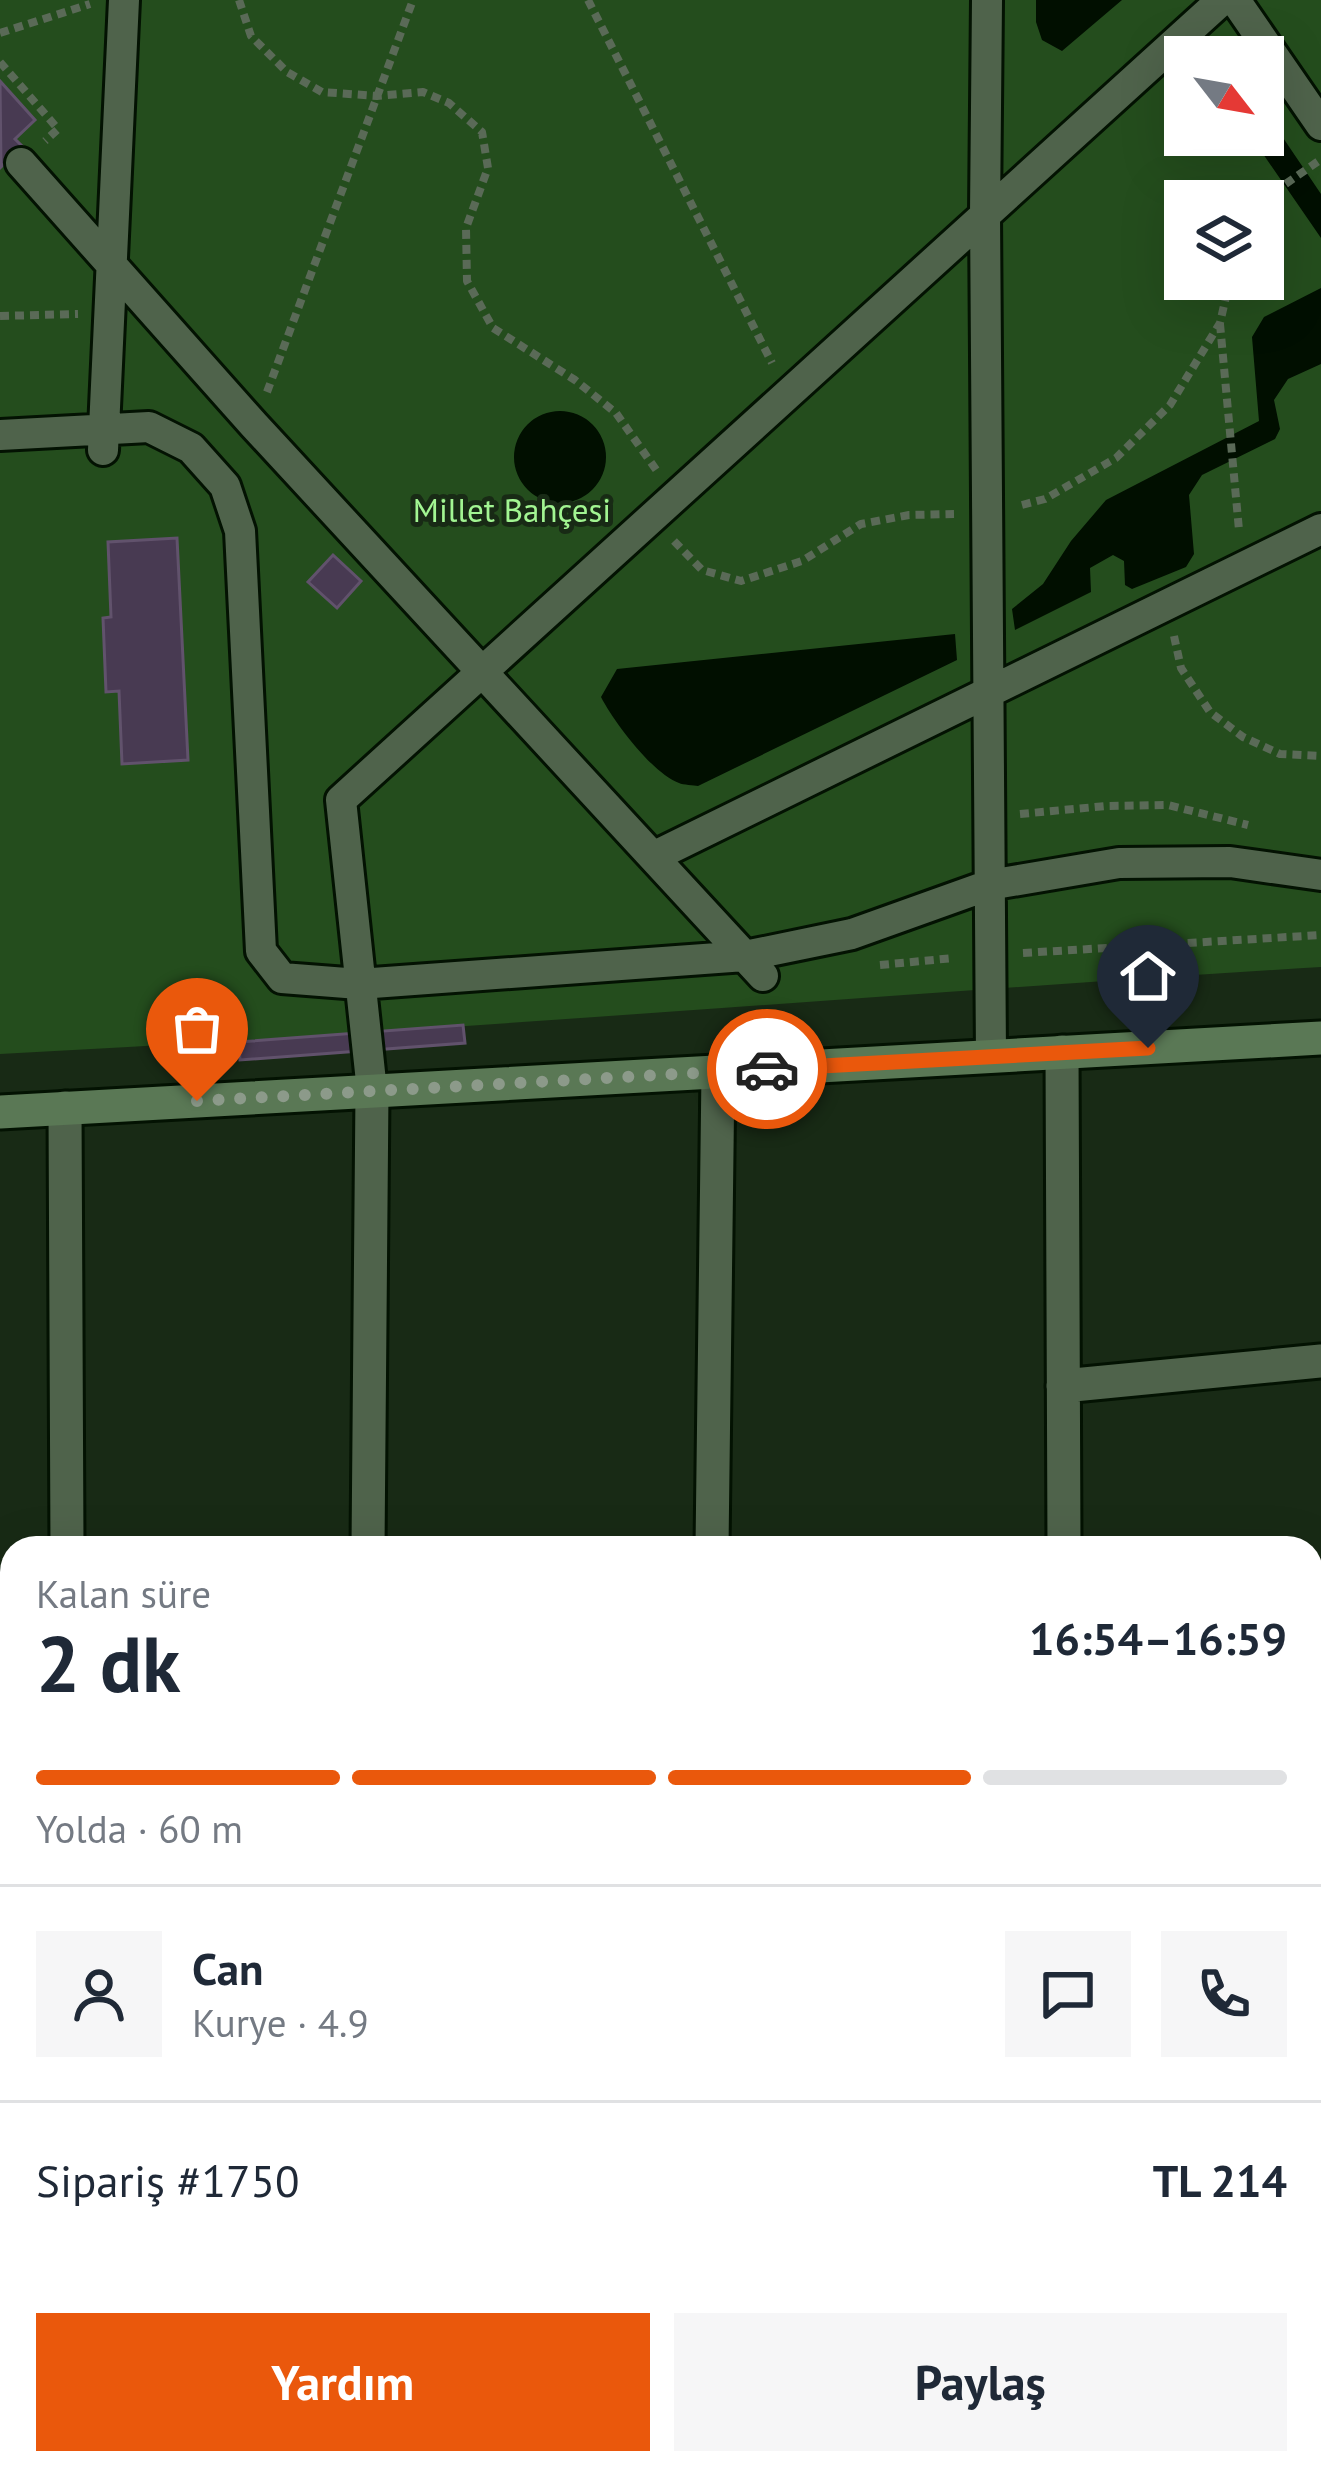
<!DOCTYPE html>
<html lang="tr">
<head>
<meta charset="utf-8">
<style>
  :root { --surface:#fff; --page:#f6f6f7; --text:#1f2937; --muted:#747a83; --line:#e0e1e3; --accent:#ea580c }
  body { margin:0; font-family:"PT Sans",sans-serif; background:var(--page); color:var(--text); height:100vh; display:flex; flex-direction:column; font-size:45px; white-space:nowrap }
  * { box-sizing:border-box; margin:0 }
  p { font-size:39px; color:var(--muted) }
  .icon { flex:none; width:66px; height:66px; fill:none; stroke:currentColor; stroke-width:2; stroke-linecap:round; stroke-linejoin:round }
  .map { position:relative; flex:1; overflow:hidden }
  .drawer { position:absolute; left:0px; top:1536px; width:1323px; height:939px; display:flex; flex-direction:column; background:var(--surface); border-radius:36px 36px 0 0; box-shadow:0 12px 48px #0002 }
  .drawer>* { flex:none }
  .needle { width:78px; rotate:121deg }
  .fabs { position:absolute; left:1164px; top:36px; display:grid; gap:24px }
  .fabs a { display:grid; place-items:center; width:120px; height:120px; border-radius:0px; background:var(--surface); box-shadow:0 12px 48px #0002; font-size:60px }
  .pin { position:absolute; display:grid; place-items:center; width:102px; height:102px; color:#fff; margin:-123px -51px; border-radius:50% 50% 50% 0; rotate:-45deg; box-shadow:0 0 12px #0007 }
  .pin .icon { rotate:45deg }
  .courier { position:absolute; display:grid; place-items:center; width:120px; height:120px; margin:-60px; border:9px solid #ea580c; border-radius:50%; background:#fff; color:#222; box-shadow:0 3px 15px #0007 }
  .summary em { font-style:normal; font-weight:700 }
  .summary div { display:flex; flex-direction:column-reverse }
  .summary { display:flex; align-items:center; justify-content:space-between; height:204px; padding:0 36px }
  h1 { font-size:78px; font-weight:700; line-height:90px }
  .bar { display:grid; grid-template-columns:repeat(4,1fr); gap:18px 12px; align-content:center; height:144px; padding:0 36px }
  .bar i { height:15px; border-radius:9px; background:var(--line) }
  .bar .selected { background:var(--accent) }
  .bar p { grid-column:span 4 }
  .line { display:flex; align-items:center; gap:30px; padding:0 36px; border-top:3px solid var(--line) }
  .line div { flex:1 }
  .round { display:grid; place-items:center; flex:none; width:126px; height:126px; border-radius:0px; background:var(--page) }
  .button { display:flex; gap:24px; margin-top:auto; padding:24px 36px }
  .button a { flex:1; height:138px; border-radius:0px; background:var(--accent); color:#fff; font-size:48px; font-weight:700; line-height:138px; text-align:center }
  .button a+a { background:var(--page); color:var(--text) }
  .map>svg:first-child { display:block }
  .green { fill:#244d1d; fill-rule:evenodd }
  .water { fill:#010f00 }
  .building { fill:#483a52; stroke:#61526c; stroke-width:3 }
  .lines { fill:none; stroke-linecap:round; stroke-linejoin:round }
  .pedestrian-casing { stroke:#031202; stroke-width:36 }
  .minor-casing { stroke:#031202; stroke-width:39 }
  .secondary-casing { stroke:#031202; stroke-width:39 }
  .path { stroke:#5a6a57; stroke-width:8; stroke-dasharray:9 6; stroke-linecap:butt }
  .pedestrian { stroke:#4f634b; stroke-width:30 }
  .minor { stroke:#4f634b; stroke-width:33 }
  .secondary { stroke:#5a7855; stroke-width:33 }
  .done { stroke:#8c9a8a; stroke-width:12; stroke-dasharray:0 21.6 }
  .route { stroke:#ea580c; stroke-width:15 }
  .labels { text-anchor:middle; stroke-width:10; stroke-linejoin:round; paint-order:stroke }
  .park-label { font-size:33px; fill:#a2f592; stroke:#182a15 }
</style>
</head>
<body>
<div class="map">
<svg width="1321" height="2474" viewBox="0 0 1321 2474">
  <rect width="100%" height="100%" fill="#182a15"/>
  <path class="green" d="M0,0H1321V967C881,994 441,1032 0,1054ZM1185,57H1263V135H1185ZM1185,201H1263V279H1185Z"/>
  <path class="water" d="M1036,0H1122L1062,51L1042,40L1036,22Z
    M1263,108L1321,194V238L1250,135H1263Z
    M1321,288V364L1288,379L1274,400L1280,429L1275,439L1202,475L1189,495L1194,554L1186,567L1132,589L1125,585L1124,561L1113,555L1090,568L1091,592L1015,630L1012,609L1043,584L1071,541L1106,500L1259,421L1252,337L1264,317Z
    M514 457a46 46 0 1 1 92 0a46 46 0 1 1-92 0Z
    M955,634L957,660L698,786C694,785 683,785 679,783C652,773 614,722 601,697L617,669Z"/>
  <path class="building" d="M0,81L35,120L15,139L22,146L1,167Z
    M177,538L188,760L122,764L119,691L106,692L103,618L111,617L108,542Z
    M333,555L361,581L337,608L308,582Z
    M463,1025L465,1043L240,1060L239,1042Z
    M1321,2167V2264L1311,2265V2168Z
    M1321,2264V2368L1320,2369L1311,2305V2265Z"/>
  <g class="lines">
    <g class="pedestrian-casing">
      <path id="pedestrian" d="M987,0L985,214L991,1056
        M1235,0L1321,125
        M21,163L254,425L763,976
        M0,435L149,427L191,448L225,486L240,531L261,951L282,978L359,984L745,956L852,934L989,885L1119,863L1230,862L1321,875
        M103,450L124,0
        M655,856L1321,529
        M372,1091L341,800L1222,0"/>
    </g>
    <g class="minor-casing">
      <path id="minor" d="M1062,1052L1064,1548
        M65,1108L67,1548
        M1063,1386L1321,1361
        M368,1548L372,1091
        M712,1548L718,1072
        M1311,1578L1321,1577
        M1311,1853L1321,1852
        M1311,2140L1321,2139
        M1314,2429L1320,2474
        M69,2463V2474
        M359,2474V2463
        M701,2474V2463"/>
    </g>
    <g class="secondary-casing">
      <path id="secondary" d="M0,1112L1321,1038
        M1311,2429L1321,2428
        M740,2474L880,2463"/>
    </g>
    <path class="path" d="M239,0L251,36L287,72L322,92L377,96L423,92L449,103L482,132L488,168L466,228L467,281L493,328L575,380L616,413L657,471
      M588,0L772,363
      M0,33L90,4
      M0,62L58,129L45,141
      M1261,201L1320,160
      M0,316L78,314
      M1220,324L1239,530
      M267,392L413,0
      M1022,505L1045,499L1116,458L1170,405L1220,323L1230,279
      M674,541L702,570L741,581L802,561L861,524L909,515L954,514
      M1174,636L1181,668L1210,712L1243,737L1280,754L1321,756
      M1020,814L1106,806L1168,805L1248,825
      M1023,953L1321,935
      M880,965L954,958"/>
    <use href="#pedestrian" class="pedestrian"/>
    <use href="#minor" class="minor"/>
    <use href="#secondary" class="secondary"/>
  </g>
  <g class="lines">
    <path class="done" d="M197,1101L767,1069"/>
    <path class="route" d="M767,1069L1148,1048"/>
  </g>
  <g class="labels">
    <g class="park-label">
      <text x="512" y="522">Millet Bahçesi</text>
    </g>
  </g>
</svg>
<div class="fabs">
<a><svg class="needle" viewBox="-14 -14 28 28"><path d="M0-13l5 13h-10z" fill="#e53935"/><path d="M0 13l5-13h-10z" fill="#747a83"/></svg></a>
<a><svg class="icon" aria-label="layers" viewBox="0 0 24 24"><path d="M12 4l9 5-9 5-9-5zM3 14l9 5 9-5"/></svg></a>
</div>
<div class="pin" style="left:197px;top:1101px;background:#ea580c"><svg class="icon" aria-label="bag" viewBox="0 0 24 24"><path d="M5 8h14l-1 12H6zM9 8a3 3 0 0 1 6 0"/></svg></div>
<div class="pin" style="left:1148px;top:1048px;background:#1f2937"><svg class="icon" aria-label="home" viewBox="0 0 24 24"><path d="M3 11l9-7 9 7M6 9v11h12V9"/></svg></div>
<div class="courier" style="left:767px;top:1069px"><svg class="icon" aria-label="car" viewBox="0 0 24 24"><path d="M5 17H2v-5l4-1 3-4h7l3 4 3 1v5h-3M9 17h6M6 11h13"/><circle cx="7" cy="17" r="2"/><circle cx="17" cy="17" r="2"/></svg></div>
<section class="drawer">
<div class="summary"><div><h1>2 dk</h1><p>Kalan süre</p></div><em>16:54–16:59</em></div>
<div class="bar"><i class="selected"></i><i class="selected"></i><i class="selected"></i><i></i><p>Yolda · 60 m</p></div>
<div class="line" style="height:216px"><a class="round"><svg class="icon" aria-label="person" viewBox="0 0 24 24"><circle cx="12" cy="8" r="4"/><path d="M4 21q1-7 8-7t8 7"/></svg></a><div><b>Can</b><p>Kurye · 4.9</p></div><a class="round"><svg class="icon" aria-label="chat" viewBox="0 0 24 24"><path d="M4 5h16v11H9l-5 4z"/></svg></a><a class="round"><svg class="icon" aria-label="phone" viewBox="0 0 24 24"><path d="M5 4h4l2 5-3 2q2 4 5 5l2-3 5 2v4C11 20 4 13 5 4z"/></svg></a></div>
<div class="line" style="height:156px"><div>Sipariş #1750</div><b>TL 214</b></div>
<div class="button"><a>Yardım</a><a>Paylaş</a></div>
</section>
</div>
</body>
</html>
